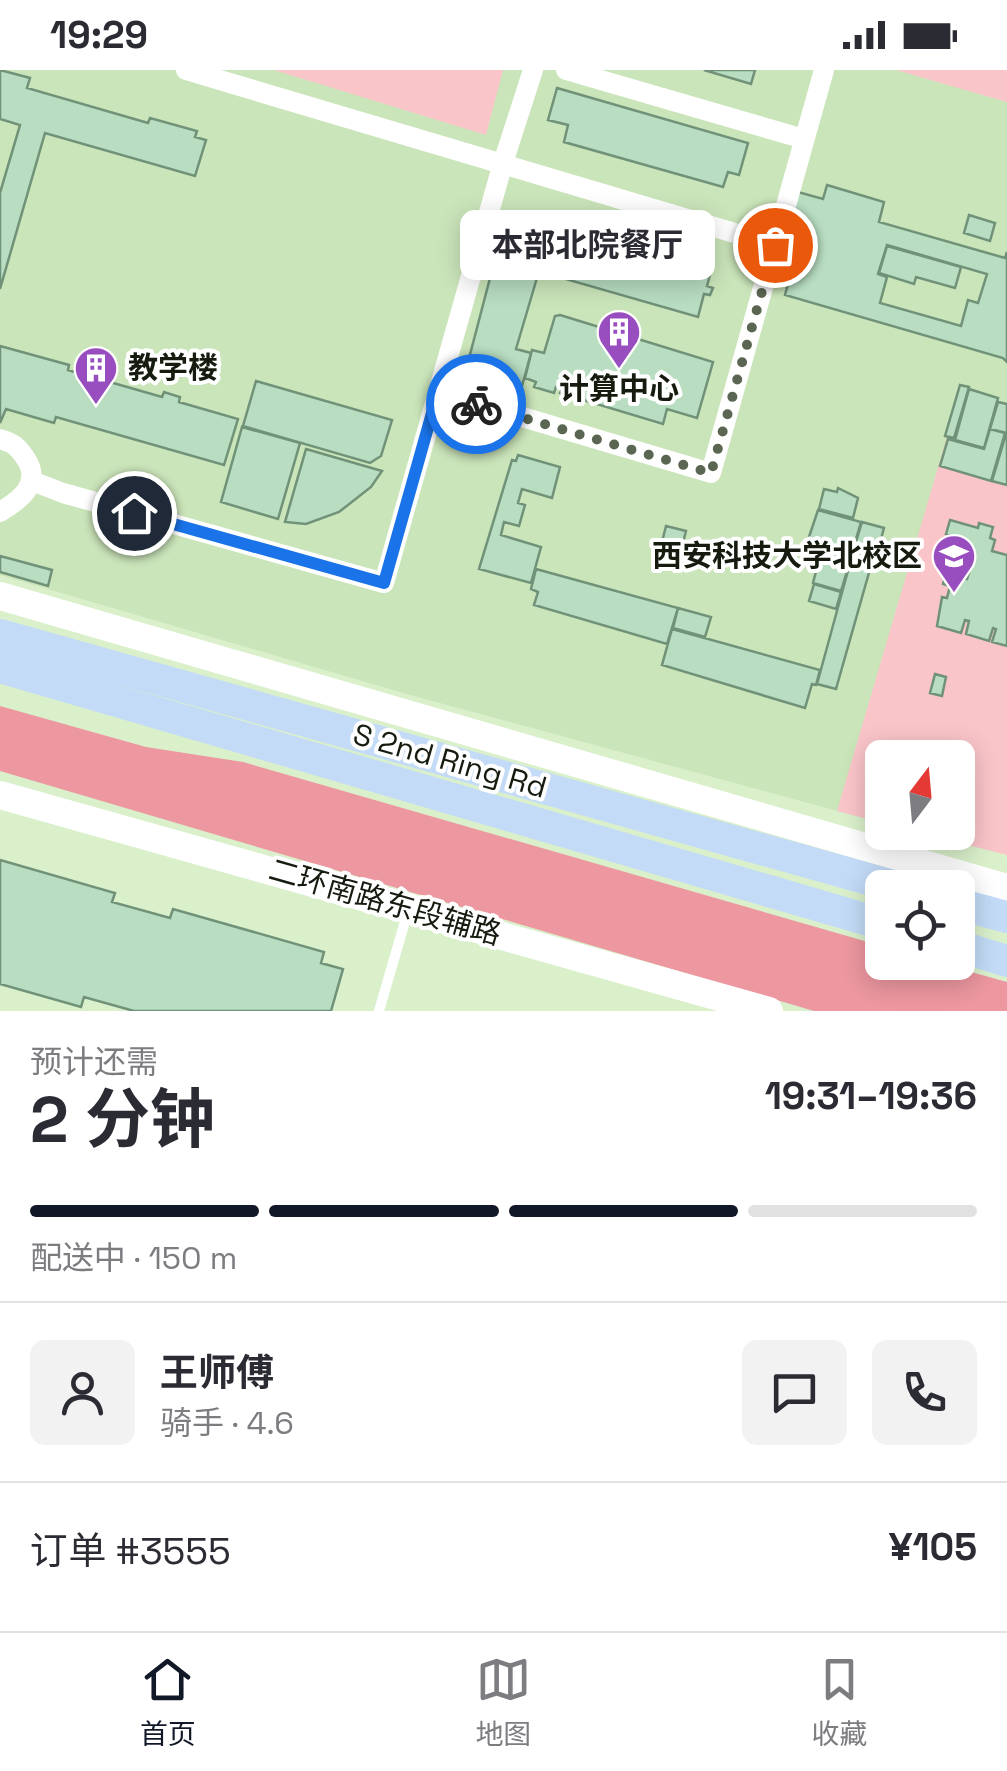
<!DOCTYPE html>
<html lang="zh">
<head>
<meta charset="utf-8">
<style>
  :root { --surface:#fff; --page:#f2f2f3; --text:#2b2b33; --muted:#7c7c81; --line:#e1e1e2; --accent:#111827 }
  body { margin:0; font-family:"Space Grotesk","Noto Sans SC",sans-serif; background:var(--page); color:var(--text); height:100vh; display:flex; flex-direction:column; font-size:38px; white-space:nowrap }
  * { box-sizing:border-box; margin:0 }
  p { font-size:32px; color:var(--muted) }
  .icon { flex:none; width:55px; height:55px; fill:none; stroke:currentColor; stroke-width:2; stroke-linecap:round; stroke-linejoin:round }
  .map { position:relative; height:941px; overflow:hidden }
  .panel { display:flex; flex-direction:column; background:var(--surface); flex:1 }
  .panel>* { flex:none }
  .needle { width:65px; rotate:16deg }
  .buttons { position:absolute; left:865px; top:670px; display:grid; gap:20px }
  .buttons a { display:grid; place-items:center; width:110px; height:110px; border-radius:15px; background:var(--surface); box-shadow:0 5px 25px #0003; font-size:50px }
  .pin { position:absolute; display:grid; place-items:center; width:85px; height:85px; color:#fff; margin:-42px; border:5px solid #fff; border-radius:50%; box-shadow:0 2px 10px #0007 }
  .courier { position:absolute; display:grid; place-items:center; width:100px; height:100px; margin:-50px; border:8px solid #1a73e8; border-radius:50%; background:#fff; color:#222; box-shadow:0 2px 12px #0007 }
  .bubble { position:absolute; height:70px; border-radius:15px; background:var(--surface); box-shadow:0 5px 25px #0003; font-size:32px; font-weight:700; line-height:70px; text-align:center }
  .overview em { font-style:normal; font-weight:700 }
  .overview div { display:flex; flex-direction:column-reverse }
  .overview { display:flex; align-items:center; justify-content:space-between; height:170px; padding:0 30px }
  h1 { font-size:65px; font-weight:700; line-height:75px }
  .bar { display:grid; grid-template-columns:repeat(4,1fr); gap:15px 10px; align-content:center; height:120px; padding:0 30px }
  .bar i { height:12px; border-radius:8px; background:var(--line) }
  .bar .selected { background:var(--accent) }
  .bar p { grid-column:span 4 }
  .line { display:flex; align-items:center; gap:25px; padding:0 30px; border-top:2px solid var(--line) }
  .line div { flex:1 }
  .round { display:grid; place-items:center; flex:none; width:105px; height:105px; border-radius:15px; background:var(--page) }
  .status { display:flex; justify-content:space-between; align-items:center; height:70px; padding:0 50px; background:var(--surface); direction:ltr }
  .status svg { height:28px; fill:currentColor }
  .tabs { display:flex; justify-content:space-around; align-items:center; height:140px; border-top:2px solid var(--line); background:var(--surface); font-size:28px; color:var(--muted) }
  .tabs a { display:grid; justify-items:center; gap:5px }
  .tabs .selected { color:var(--accent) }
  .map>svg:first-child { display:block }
  .built { fill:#cbe5ba }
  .green { fill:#fac5c9 }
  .forest { fill:#ed97a0 }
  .building { fill:#b8ddc1; stroke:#709278; stroke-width:2.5; fill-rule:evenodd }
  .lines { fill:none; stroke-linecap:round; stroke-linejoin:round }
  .service { stroke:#fff; stroke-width:10 }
  .minor { stroke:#fff; stroke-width:20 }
  .secondary { stroke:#fff; stroke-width:28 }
  .trunk { stroke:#c3dbf7; stroke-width:32 }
  .done { stroke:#5a6651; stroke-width:10; stroke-dasharray:0 18 }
  .route { stroke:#1a73e8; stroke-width:12 }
  .labels { text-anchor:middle; stroke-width:8; stroke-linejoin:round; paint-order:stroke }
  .poi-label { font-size:30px; font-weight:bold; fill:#151c0f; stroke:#fff; text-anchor:start }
  .street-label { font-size:30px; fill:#151c0f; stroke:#fff }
</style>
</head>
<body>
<div class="status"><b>19:29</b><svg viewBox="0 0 49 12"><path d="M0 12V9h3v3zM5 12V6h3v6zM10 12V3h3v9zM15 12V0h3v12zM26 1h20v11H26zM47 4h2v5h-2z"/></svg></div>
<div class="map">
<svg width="1007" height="941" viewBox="0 0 1007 941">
  <rect width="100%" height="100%" fill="#daf0cb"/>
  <path class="built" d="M0,0H1007V784L958,762V688H882V753L403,623L0,505Z"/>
  <path class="green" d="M274,0H503L486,65Z
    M896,0H1007V32Z
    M949,360L1007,377V785L920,763L958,762V688H882V753L837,741Z"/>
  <path class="forest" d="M0,636L146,677L243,692L882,876V892L939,893L1007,912V941H814L0,701Z"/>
  <path class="building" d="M0,0L30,8L27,18L148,53L150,48L197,61L195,67L206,70L195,106L45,63L0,219V123L20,55L0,49Z
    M704,0H755L751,14Z
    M557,18L748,73L739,105L728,102L723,117L564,72L568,55L548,50Z
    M827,115L884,132L879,152L1005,188L1007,182V292L1003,288L785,225L798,177L783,173L798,122L823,129ZM887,175L987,204L978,233L968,230L961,256L880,233L887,207L878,204Z
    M969,145L995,153L990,171L964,163Z
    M574,146L595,152L593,158L713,194L707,216L713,218L710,225L704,224L698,247L562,208L574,169L567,167Z
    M508,157L572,175L562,208L539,201L516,279L531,283L522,316L466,300L495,189H498Z
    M887,176L961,197L955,218L916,207L914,214L879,203Z
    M560,245L713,292L697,348L667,339L663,354L560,323L562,319L556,317L554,323L534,317L536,312L525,308L532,280L544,283L555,246Z
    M0,276L69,295L68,300L162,327L164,322L180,327L179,332L238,349L224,395L56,347L54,353L6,339L0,353Z
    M256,311L392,350L381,386L370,393L243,356Z
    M960,315L969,317L954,368L945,366Z
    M969,319L998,328L984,378L955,370Z
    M998,332L1007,334V363L990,359Z
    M242,357L300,373L278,449L221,432Z
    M990,359L1005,363L991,411L940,396L948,369L984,379Z
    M1006,364H1007V415L992,411Z
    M306,379L382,401L371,417L339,442L306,454L285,452Z
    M518,385L560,397L552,428L522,419L518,433L525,435L519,456L504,452L501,465L541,477L531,513L479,499L512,390L516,391Z
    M838,418L858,428L853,448L819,439L824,419L837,422Z
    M818,440L861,452L851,486L807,473Z
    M950,450L978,458L979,453L993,457L990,468L995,470L992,481L1007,485V576L992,572L996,559L993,558L989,571L966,564L969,551L965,550L961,563L937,556L942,527L947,528L950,516L943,514L946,503L967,509L970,500L948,494L951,483L957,484L959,479L951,476L954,466L946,464Z
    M862,452L884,458L875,491L852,485Z
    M666,456L686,461L682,477L662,472Z
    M828,480L851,487L848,497L825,491Z
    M0,486L52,500L48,516L0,502Z
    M852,486L872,492L836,619L817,614Z
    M819,490L848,498L841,521L813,513Z
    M536,499L678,538L667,574L534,535L538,522L531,519Z
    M814,514L841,522L836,539L809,531Z
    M678,538L711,547L705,567L673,558Z
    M672,559L820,600L816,615L812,614L805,638L662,595Z
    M935,604L946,607L942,626L930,623Z
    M0,790L115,823L112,832L170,848L173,839L324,882L321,893L343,899L331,941H134L84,927L81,937L0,914Z"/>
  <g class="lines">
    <path class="service" d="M379,941L408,841"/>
    <path class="minor" d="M186,0L775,175
      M566,0L804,69
      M438,322L711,403L824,0
      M0,369C14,373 18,377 26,389C42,414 20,430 0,442
      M32,411L63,423L384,513L503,93L533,0"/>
    <path class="secondary" d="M0,526L1007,818
      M0,725L769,941"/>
    <path class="trunk" d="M0,565L900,818
      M0,597L882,854
      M958,834L1007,847
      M958,876L1007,891"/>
  </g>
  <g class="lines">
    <path class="done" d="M476,334L711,403L775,175"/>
    <path class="route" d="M134,443L384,513L438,322L476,334"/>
  </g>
  <defs>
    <g id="building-pin" transform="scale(2.25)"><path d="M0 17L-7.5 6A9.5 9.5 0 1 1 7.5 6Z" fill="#994ec0" stroke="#fff"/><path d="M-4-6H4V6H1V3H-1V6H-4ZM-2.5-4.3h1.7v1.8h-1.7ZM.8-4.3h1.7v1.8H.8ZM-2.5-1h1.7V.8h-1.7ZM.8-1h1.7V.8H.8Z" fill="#fff"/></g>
    <g id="university-pin" transform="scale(2.25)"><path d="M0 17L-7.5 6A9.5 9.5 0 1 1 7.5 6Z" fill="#994ec0" stroke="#fff"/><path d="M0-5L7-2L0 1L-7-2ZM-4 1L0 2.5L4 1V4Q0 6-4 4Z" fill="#fff"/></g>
  </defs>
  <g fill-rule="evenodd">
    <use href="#building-pin" x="619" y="262"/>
    <use href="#building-pin" x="96" y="298"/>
    <use href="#university-pin" x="954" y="486"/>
  </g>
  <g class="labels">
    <g class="poi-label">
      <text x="128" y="308">教学楼</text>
      <text x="619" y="329" text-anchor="middle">计算中心</text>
      <text x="922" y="496" text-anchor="end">西安科技大学北校区</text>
    </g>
    <g class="street-label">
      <text transform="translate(450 691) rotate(16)" y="10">S 2nd Ring Rd</text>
      <text transform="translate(385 832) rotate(16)" y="10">二环南路东段辅路</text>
    </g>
  </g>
</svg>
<div class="buttons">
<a><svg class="needle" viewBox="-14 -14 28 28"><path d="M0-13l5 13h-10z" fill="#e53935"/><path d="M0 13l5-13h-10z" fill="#7c7c81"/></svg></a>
<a><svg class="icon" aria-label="locate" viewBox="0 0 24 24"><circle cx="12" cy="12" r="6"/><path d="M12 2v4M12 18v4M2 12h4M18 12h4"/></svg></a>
</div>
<div class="pin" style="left:775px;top:175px;background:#ea580c"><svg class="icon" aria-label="bag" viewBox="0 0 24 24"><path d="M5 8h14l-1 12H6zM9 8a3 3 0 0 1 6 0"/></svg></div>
<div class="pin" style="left:134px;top:443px;background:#1f2937"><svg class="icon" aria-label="home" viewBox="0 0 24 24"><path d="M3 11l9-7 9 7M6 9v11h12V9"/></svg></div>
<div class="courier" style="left:476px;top:334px"><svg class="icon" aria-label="bike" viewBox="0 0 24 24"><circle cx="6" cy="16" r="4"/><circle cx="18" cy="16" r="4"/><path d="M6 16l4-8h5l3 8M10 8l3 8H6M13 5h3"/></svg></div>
<div class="bubble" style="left:460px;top:140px;width:255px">本部北院餐厅</div>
</div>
<section class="panel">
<div class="overview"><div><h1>2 分钟</h1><p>预计还需</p></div><em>19:31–19:36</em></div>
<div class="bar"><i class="selected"></i><i class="selected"></i><i class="selected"></i><i></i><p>配送中 · 150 m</p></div>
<div class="line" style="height:180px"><a class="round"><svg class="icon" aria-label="person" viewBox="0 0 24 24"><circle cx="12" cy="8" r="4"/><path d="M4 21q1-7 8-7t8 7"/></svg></a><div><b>王师傅</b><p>骑手 · 4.6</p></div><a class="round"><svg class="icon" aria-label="chat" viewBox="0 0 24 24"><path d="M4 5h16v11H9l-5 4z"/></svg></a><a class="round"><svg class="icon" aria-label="phone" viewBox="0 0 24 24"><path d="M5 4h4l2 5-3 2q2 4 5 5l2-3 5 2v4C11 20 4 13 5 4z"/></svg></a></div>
<div class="line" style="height:130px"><div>订单 #3555</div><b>¥105</b></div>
</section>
<nav class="tabs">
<a class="selected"><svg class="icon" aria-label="home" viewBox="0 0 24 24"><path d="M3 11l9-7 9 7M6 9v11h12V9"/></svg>首页</a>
<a><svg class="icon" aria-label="map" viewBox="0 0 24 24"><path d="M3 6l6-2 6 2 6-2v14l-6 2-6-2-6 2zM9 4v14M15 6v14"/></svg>地图</a>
<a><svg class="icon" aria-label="saved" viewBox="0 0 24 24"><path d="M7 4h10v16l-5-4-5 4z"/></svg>收藏</a>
</nav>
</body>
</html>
